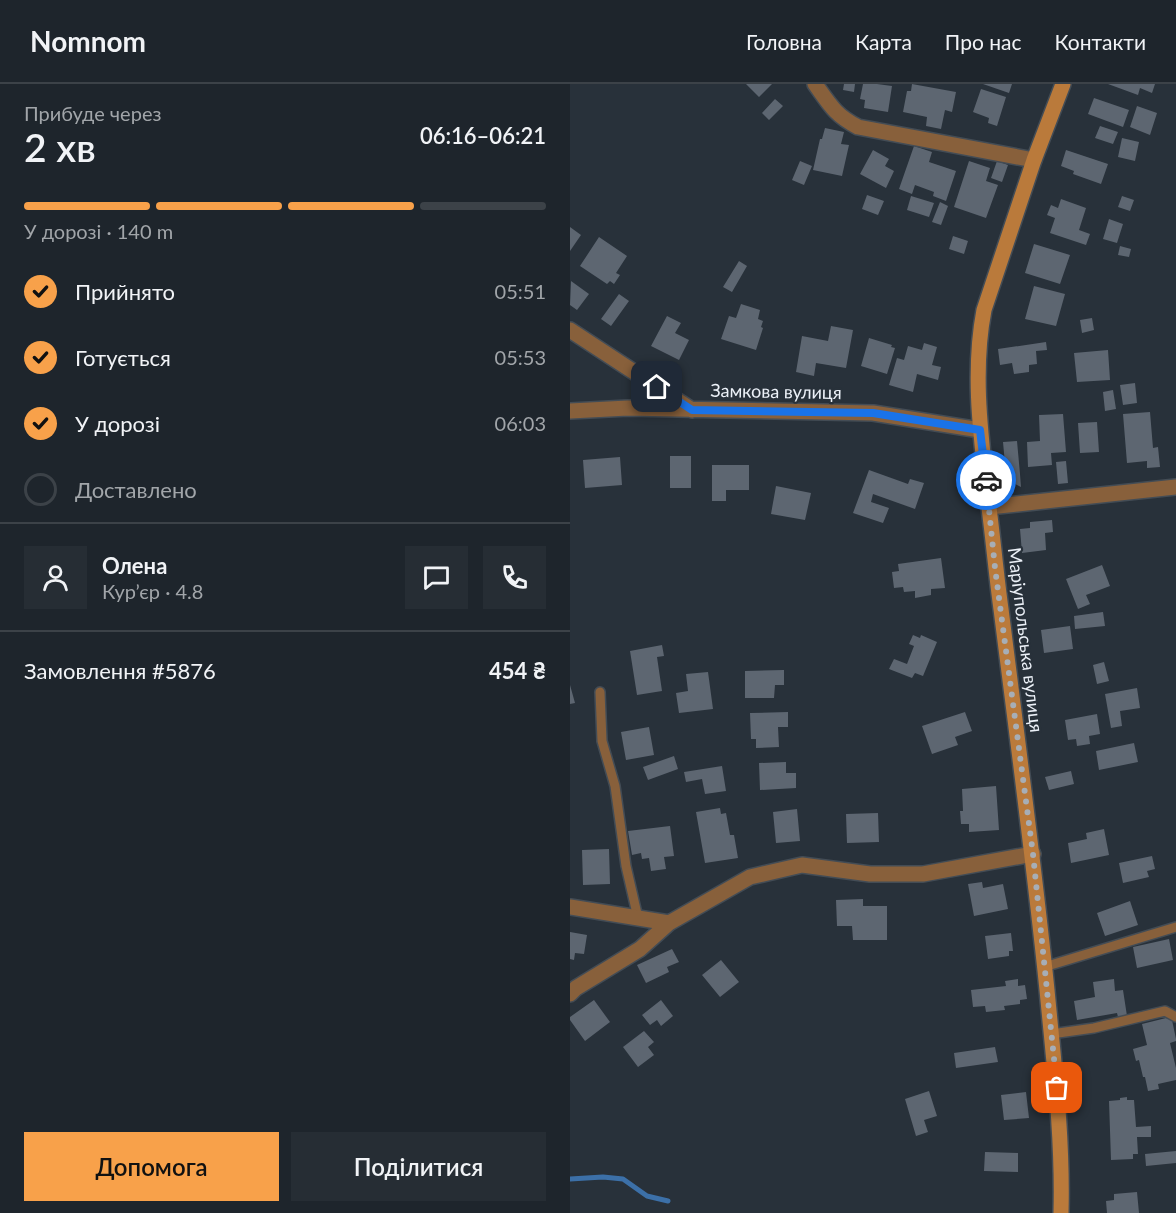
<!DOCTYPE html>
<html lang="uk">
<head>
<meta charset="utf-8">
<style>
  :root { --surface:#1e252c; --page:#262d34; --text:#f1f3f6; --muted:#a1a5a9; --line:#3c4248; --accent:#f8a14a }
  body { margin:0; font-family:Lato,sans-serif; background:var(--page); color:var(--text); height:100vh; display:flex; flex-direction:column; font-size:22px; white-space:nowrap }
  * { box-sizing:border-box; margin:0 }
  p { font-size:20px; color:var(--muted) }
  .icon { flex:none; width:33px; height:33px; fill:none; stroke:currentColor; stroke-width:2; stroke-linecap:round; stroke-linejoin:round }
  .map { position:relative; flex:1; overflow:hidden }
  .drawer { display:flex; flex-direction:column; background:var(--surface); width:570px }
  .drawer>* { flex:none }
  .pin { position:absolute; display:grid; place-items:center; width:51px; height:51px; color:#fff; margin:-26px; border-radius:12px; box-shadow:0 3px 9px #0006 }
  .courier { position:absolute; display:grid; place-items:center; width:60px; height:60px; margin:-30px; border:4px solid #1a73e8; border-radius:50%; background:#fff; color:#222; box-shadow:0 2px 8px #0007 }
  .headline em { font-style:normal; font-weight:600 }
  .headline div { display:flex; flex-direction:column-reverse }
  .headline { display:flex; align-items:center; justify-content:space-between; height:102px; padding:0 24px }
  h1 { font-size:39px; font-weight:600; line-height:45px }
  .bar { display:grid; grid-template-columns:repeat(4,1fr); gap:9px 6px; align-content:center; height:72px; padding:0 24px }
  .bar i { height:8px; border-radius:4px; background:var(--line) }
  .bar .selected { background:var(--accent) }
  .bar p { grid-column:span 4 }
  .line { display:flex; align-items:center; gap:15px; padding:0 24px; border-top:2px solid var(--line) }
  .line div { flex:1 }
  .round { display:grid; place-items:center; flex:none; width:63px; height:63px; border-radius:0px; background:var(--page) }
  ol { padding:0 24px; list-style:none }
  li { display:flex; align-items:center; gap:18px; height:66px }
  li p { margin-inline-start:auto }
  li .icon { padding:6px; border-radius:50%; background:var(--accent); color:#111; stroke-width:4 }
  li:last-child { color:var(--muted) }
  li i { width:33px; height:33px; border:3px solid var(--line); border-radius:50% }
  .primary-button { display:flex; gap:12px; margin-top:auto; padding:12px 24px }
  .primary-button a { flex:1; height:69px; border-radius:0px; background:var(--accent); color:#111; font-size:24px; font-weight:600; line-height:69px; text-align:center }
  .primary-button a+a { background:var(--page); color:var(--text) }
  header { display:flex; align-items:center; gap:36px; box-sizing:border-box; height:84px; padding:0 30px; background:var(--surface); border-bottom:2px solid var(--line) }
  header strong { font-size:28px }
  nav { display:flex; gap:33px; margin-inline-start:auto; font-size:21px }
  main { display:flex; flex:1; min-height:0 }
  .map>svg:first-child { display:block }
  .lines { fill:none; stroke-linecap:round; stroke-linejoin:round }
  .stream { stroke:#3c70a8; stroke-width:5 }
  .building { fill:#5d6671 }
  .lane-casing { stroke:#434c55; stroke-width:12 }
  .street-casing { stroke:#434c55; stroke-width:18 }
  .secondary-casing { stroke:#434c55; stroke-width:18 }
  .lane { stroke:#88603b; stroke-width:9 }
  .street { stroke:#88603b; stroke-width:15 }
  .secondary { stroke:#ba7a3b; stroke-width:15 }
  .done { stroke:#a7aeb6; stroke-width:6; stroke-dasharray:0 10.8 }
  .route { stroke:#1a73e8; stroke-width:8 }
  .labels { text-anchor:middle; stroke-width:4.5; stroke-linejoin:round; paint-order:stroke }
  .street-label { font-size:18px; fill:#ecf1f8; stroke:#28313a }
</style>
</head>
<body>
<header>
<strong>Nomnom</strong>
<nav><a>Головна</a><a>Карта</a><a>Про нас</a><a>Контакти</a></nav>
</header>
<main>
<section class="drawer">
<div class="headline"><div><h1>2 хв</h1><p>Прибуде через</p></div><em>06:16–06:21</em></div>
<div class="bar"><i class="selected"></i><i class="selected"></i><i class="selected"></i><i></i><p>У дорозі · 140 m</p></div>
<ol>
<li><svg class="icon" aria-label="check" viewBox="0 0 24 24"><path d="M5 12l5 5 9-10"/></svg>Прийнято<p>05:51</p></li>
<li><svg class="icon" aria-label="check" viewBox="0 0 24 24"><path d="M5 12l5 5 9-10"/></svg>Готується<p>05:53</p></li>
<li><svg class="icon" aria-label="check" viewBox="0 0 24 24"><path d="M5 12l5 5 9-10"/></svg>У дорозі<p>06:03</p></li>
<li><i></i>Доставлено</li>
</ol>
<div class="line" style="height:108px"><a class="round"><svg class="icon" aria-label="person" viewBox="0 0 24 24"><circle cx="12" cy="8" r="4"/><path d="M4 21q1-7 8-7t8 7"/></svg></a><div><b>Олена</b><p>Кур’єр · 4.8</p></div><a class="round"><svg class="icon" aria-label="chat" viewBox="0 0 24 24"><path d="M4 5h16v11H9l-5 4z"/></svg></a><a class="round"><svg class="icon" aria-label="phone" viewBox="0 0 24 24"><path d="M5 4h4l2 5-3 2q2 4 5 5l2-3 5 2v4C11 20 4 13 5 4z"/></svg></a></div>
<div class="line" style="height:78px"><div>Замовлення #5876</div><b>454 ₴</b></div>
<div class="primary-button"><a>Допомога</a><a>Поділитися</a></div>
</section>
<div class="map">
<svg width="606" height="1129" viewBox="0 0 606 1129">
  <rect width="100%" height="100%" fill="#28313a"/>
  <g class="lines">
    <path class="stream" d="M0,1095L33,1093L53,1095L77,1112L98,1117"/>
  </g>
  <path class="building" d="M176,0H202L189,13Z
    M274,0H285L284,8L273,6Z
    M293,0H307L322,2L318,28L294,24L295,16L290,15Z
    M342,0L386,8L382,28L375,26L371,45L356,42L357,33L333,28L337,7H341Z
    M413,0H442L439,9Z
    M538,0H585L582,9L570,4L568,11Z
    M411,5L436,13L427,42L418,39L419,34L403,28Z
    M524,14L559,26L553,43L518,30Z
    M205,15L213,22L199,36L192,29Z
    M567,22L587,29L580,51L560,43Z
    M530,42L548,48L543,60L525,54Z
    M255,44L274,48L271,60L279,61L272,92L243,86L250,55H252Z
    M552,54L569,58L565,77L548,73Z
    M344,62L362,68L359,78L386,87L376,117L363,112L364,108L345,101L342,110L329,105Z
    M303,66L319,75L315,82L324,87L316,104L290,90Z
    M496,66L538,80L531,100L503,90L504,87L491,82Z
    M230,77L242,82L234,101L222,96Z
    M399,77L420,84L416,97L428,101L416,134L384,123Z
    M427,77L438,81L432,98L421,94Z
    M297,111L314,117L308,131L292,125Z
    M341,112L364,119L359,133L337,126Z
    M552,112L564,116L560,127L548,123Z
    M491,115L516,124L509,146L520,150L516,161L480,149L485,134L477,131L481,121L488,124Z
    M370,118L378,122L371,141L362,138Z
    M539,135L553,140L547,159L533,155Z
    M0,143L11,151L0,167Z
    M383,152L398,157L394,170L379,165Z
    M29,153L57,172L46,189L50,191L44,200L40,197L37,200L10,182Z
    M464,160L500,171L490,200L455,189Z
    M550,162L561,165L559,173L548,171Z
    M169,177L177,182L162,208L153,203Z
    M1,197L19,210L7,226L0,221Z
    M464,202L495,210L486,242L455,235Z
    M49,210L59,217L41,242L31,235Z
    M171,220L190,226L188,235L193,237L191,243L193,244L186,266L151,255L159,232L166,234Z
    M97,232L111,239L105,249L119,256L109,276L81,262Z
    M522,234L524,246L512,249L510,236Z
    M261,242L283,246L276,284L246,279L244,292L226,288L232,252L258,257Z
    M299,254L322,261L321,263L325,264L317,290L291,282Z
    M476,258L477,266L466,267L467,280L459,281V288L444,290L442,279L430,281L428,265Z
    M354,259L367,263L362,281L371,283L368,296L347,290L343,308L319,301L327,274L334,276L338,262L352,266Z
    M538,266L540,296L507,298L504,269Z
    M565,299L567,319L553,321L550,301Z
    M543,306L546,325L535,327L533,308Z
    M580,328L583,364L588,363L590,383L577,384V377L557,379L553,330Z
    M493,330L496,368L481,369L482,381L458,383L457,358L470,357L469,331Z
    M527,338L529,368L510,369L508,339Z
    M447,357L450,390L451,403L437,396L436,391L433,358Z
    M100,372H121V404H100Z
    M50,373L52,401L15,404L13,376Z
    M496,377L498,399L488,400L486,378Z
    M142,381H179V406H156V417H142Z
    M299,386L338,400L340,395L354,399L345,425L303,410L301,418L319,424L313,439L283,429Z
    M206,402L241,409L235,436L201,430Z
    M482,436L483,448L475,449L476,466L452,469L450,445L460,444V438Z
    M371,474L375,504L361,505V511L345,514V507L334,508L333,503L324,504L322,488L329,487L328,480Z
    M532,481L540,502L516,511L520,520L508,525L496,495Z
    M533,528L535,542L505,545L504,532Z
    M500,542L503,565L474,569L471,546Z
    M343,551L350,554L351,551L367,558L353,592L345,589L342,594L319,585L324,575L337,580L344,562L339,560Z
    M92,561L94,572L87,573L92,607L67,611L60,567Z
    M534,578L539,597L527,600L523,581Z
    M214,586V601H205L204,614H175V587Z
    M138,588L143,625L109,629L106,609L118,607L116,590Z
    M0,601L5,619L0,620Z
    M567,604L570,624L550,627L552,642L541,644L535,610Z
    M218,628V643H208L209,663L186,664V655H181L180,629Z
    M395,628L402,647L385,653L388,661L362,670L352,642Z
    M527,630L530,650L519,652L520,660L507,662L506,655L498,656L495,636Z
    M79,643L84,671L56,676L51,648Z
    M564,659L568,678L529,686L526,667Z
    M104,672L108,685L78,696L73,683Z
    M216,678V689H226V704L190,706L189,679Z
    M152,682L156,707L135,710L132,695L116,698L114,688Z
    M501,687L504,700L479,706L475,693Z
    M426,702L429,746L399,748V740H391L390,727H393L392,705Z
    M150,724L151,730L156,729L160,751H164L168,774L135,779L126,728Z
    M227,725L230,757L206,759L203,728Z
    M308,729L309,758L277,759L276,730Z
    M100,742L104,772L94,773L96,785L81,787L79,774L72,775L71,769L62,771L58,747Z
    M534,745L539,771L501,779L498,759L517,755L516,749Z
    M39,765L40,800L13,801L12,766Z
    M582,772L585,785L577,787L579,793L553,799L549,779Z
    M412,798L413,804L433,800L438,825L404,832L398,800Z
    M293,815V822H317V856H283L282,842H267L266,816Z
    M560,817L568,841L535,852L527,829Z
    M0,848L17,851L14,870L5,869L4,876L0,875Z
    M441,849L443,867H439V872L418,875L415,852Z
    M599,855L603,876L567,884L563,863Z
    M102,865L109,878L97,883L99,888L76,899L67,881Z
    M151,876L169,898L150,913L132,891Z
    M448,895V902L455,901L457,915L450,916V920L434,922L435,926L416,928L415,922L403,923L401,906L436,902L435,897Z
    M544,895L545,907L553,906L557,932L548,933L547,929L507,936L504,917L525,913L523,898Z
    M24,916L40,938L15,957L0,936V933Z
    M91,916L103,932L91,942L87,936L80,941L72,931Z
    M596,934L602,936L606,955V957L600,959L606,984V996L588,1000L589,1005L578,1007L575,993H573L569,976L566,977L563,965L577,961L572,940Z
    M74,947L84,958L78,963L84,971L68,983L53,963Z
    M425,963L428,978L386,984L384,969Z
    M359,1007L367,1032L354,1036L358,1048L346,1052L335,1015Z
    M456,1008L459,1034L434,1036L431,1011Z
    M557,1013V1016H564L566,1043L581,1042V1053H567L568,1070H563V1075L541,1076L539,1017L550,1016V1014Z
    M606,1067V1079L576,1082L575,1070Z
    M415,1068L448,1069V1088L414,1087Z
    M567,1108L569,1129H537L536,1117L544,1116V1110Z"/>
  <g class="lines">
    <g class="lane-casing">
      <path id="lane" d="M30,608L32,657L45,702L56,782L68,834
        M474,883L606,843
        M481,950L524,944L595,927L606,933"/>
    </g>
    <g class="street-casing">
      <path id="street" d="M245,0C260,21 265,31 288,43L464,76
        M0,246L122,326
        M0,327L58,324L303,329L410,346
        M419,423L606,403
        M0,823L99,839
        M0,910L6,904L70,865L99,839L180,793L232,781L300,790H353L463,770"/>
    </g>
    <g class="secondary-casing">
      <path id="secondary" d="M491,1129C493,1054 484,980 477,906C464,779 447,652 431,525C426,489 423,453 418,416C411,353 402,289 414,226L464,76L493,0"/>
    </g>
    <use href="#lane" class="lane"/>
    <use href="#street" class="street"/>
    <use href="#secondary" class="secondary"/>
  </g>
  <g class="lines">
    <path class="done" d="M416,396L425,484L463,770L487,1004"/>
    <path class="route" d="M87,303L122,326L303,329L410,346L416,396"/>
  </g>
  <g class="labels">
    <g class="street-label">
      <text transform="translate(206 308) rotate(1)" y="6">Замкова вулиця</text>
      <text transform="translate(455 556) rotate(83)" y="6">Маріупольська вулиця</text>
    </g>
  </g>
</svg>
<div class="pin" style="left:487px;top:1004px;background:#ea580c"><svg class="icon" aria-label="bag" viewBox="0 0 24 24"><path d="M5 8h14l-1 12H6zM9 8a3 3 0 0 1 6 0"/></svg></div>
<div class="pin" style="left:87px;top:303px;background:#1f2937"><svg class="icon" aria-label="home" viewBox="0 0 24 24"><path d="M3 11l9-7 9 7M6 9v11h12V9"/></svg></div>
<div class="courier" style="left:416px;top:396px"><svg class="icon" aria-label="car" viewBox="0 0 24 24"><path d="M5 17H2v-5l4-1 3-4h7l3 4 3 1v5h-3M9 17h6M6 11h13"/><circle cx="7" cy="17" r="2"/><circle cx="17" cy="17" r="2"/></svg></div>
</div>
</main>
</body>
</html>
